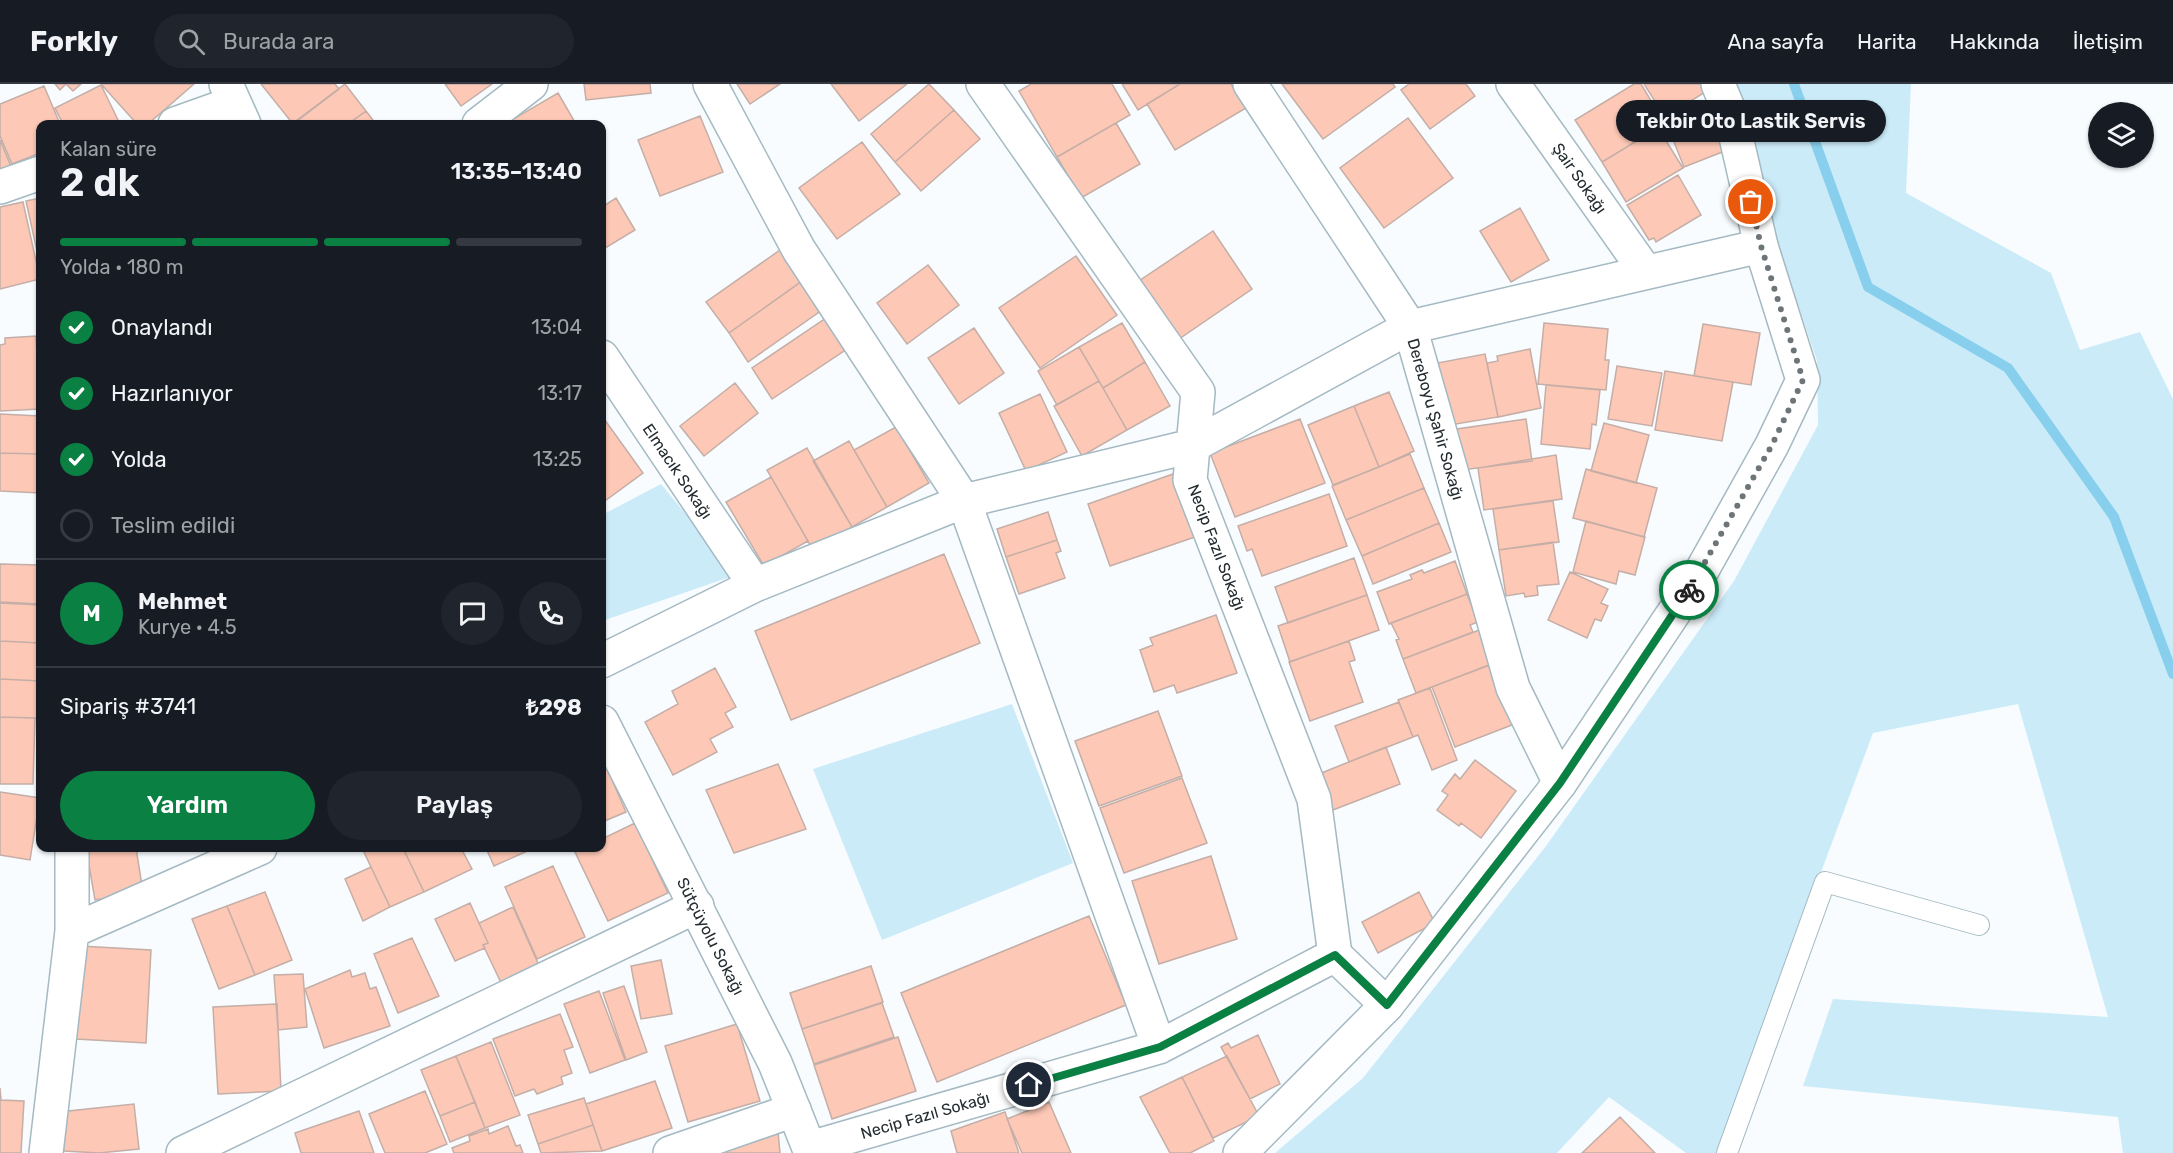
<!DOCTYPE html>
<html lang="tr">
<head>
<meta charset="utf-8">
<style>
  :root { --surface:#171b24; --page:#20242c; --text:#f1f3f6; --muted:#9ea1a6; --line:#363941; --accent:#0b8043 }
  body { margin:0; font-family:Rubik,sans-serif; background:var(--page); color:var(--text); height:100vh; display:flex; flex-direction:column; font-size:22px; white-space:nowrap }
  * { box-sizing:border-box; margin:0 }
  p { font-size:20px; color:var(--muted) }
  .icon { flex:none; width:33px; height:33px; fill:none; stroke:currentColor; stroke-width:2; stroke-linecap:round; stroke-linejoin:round }
  .map { position:relative; flex:1; overflow:hidden }
  .panel { position:absolute; left:36px; top:36px; width:570px; height:732px; display:flex; flex-direction:column; background:var(--surface); border-radius:12px; box-shadow:0 2px 4px #0004 }
  .panel>* { flex:none }
  .buttons { position:absolute; left:2088px; top:18px; display:grid; gap:12px }
  .buttons a { display:grid; place-items:center; width:66px; height:66px; border-radius:50%; background:var(--surface); box-shadow:0 2px 4px #0004; font-size:30px }
  .pin { position:absolute; display:grid; place-items:center; width:51px; height:51px; color:#fff; margin:-26px; border:3px solid #fff; border-radius:50%; box-shadow:0 2px 6px #0007 }
  .courier { position:absolute; display:grid; place-items:center; width:60px; height:60px; margin:-30px; border:4px solid #0b8043; border-radius:50%; background:#fff; color:#222; box-shadow:0 2px 8px #0007 }
  .bubble { position:absolute; height:42px; border-radius:21px; background:var(--surface); box-shadow:0 2px 4px #0004; font-size:20px; font-weight:600; line-height:42px; text-align:center }
  .headline em { font-style:normal; font-weight:600 }
  .headline div { display:flex; flex-direction:column-reverse }
  .headline { display:flex; align-items:center; justify-content:space-between; height:102px; padding:0 24px }
  h1 { font-size:39px; font-weight:600; line-height:45px }
  .bar { display:grid; grid-template-columns:repeat(4,1fr); gap:9px 6px; align-content:center; height:72px; padding:0 24px }
  .bar i { height:8px; border-radius:4px; background:var(--line) }
  .bar .selected { background:var(--accent) }
  .bar p { grid-column:span 4 }
  .line { display:flex; align-items:center; gap:15px; padding:0 24px; border-top:2px solid var(--line) }
  .line div { flex:1 }
  .round { display:grid; place-items:center; flex:none; width:63px; height:63px; border-radius:32px; background:var(--page) }
  ol { padding:0 24px; list-style:none }
  li { display:flex; align-items:center; gap:18px; height:66px }
  li p { margin-inline-start:auto }
  li .icon { padding:6px; border-radius:50%; background:var(--accent); color:#fff; stroke-width:4 }
  li:last-child { color:var(--muted) }
  li i { width:33px; height:33px; border:3px solid var(--line); border-radius:50% }
  .button { display:flex; gap:12px; margin-top:auto; padding:12px 24px }
  .button a { flex:1; height:69px; border-radius:36px; background:var(--accent); color:#fff; font-size:24px; font-weight:600; line-height:69px; text-align:center }
  .button a+a { background:var(--page); color:var(--text) }
  header { display:flex; align-items:center; gap:36px; box-sizing:border-box; height:84px; padding:0 30px; background:var(--surface); border-bottom:2px solid var(--line) }
  header strong { font-size:28px }
  nav { display:flex; gap:33px; margin-inline-start:auto; font-size:21px }
  .search { width:420px; height:54px; background:var(--page); display:flex; align-items:center; gap:15px; box-sizing:border-box; padding:0 21px; border-radius:33px; color:var(--muted); font-size:22px }
  .map>svg:first-child { display:block }
  .green { fill:#cbebf9 }
  .lines { fill:none; stroke-linecap:round; stroke-linejoin:round }
  .stream { stroke:#87cfec; stroke-width:10 }
  .building { fill:#fdc8b5; stroke:#c4aea7; stroke-width:1.5 }
  .lane-casing { stroke:#a4b9c2; stroke-width:22 }
  .street-casing { stroke:#a4b9c2; stroke-width:36 }
  .secondary-casing { stroke:#a4b9c2; stroke-width:36 }
  .lane { stroke:#fff; stroke-width:20 }
  .street { stroke:#fff; stroke-width:33 }
  .secondary { stroke:#fff; stroke-width:33 }
  .done { stroke:#6e7578; stroke-width:6; stroke-dasharray:0 10.8 }
  .route { stroke:#0b8043; stroke-width:8 }
  .labels { text-anchor:middle; stroke-width:4.5; stroke-linejoin:round; paint-order:stroke }
  .street-label { font-size:16px; fill:#242c30; stroke:#fff }
</style>
</head>
<body>
<header>
<strong>Forkly</strong>
<div class="search"><svg class="icon" aria-label="search" viewBox="0 0 24 24"><circle cx="10" cy="10" r="6"/><path d="M15 15l6 6"/></svg>Burada ara</div>
<nav><a>Ana sayfa</a><a>Harita</a><a>Hakkında</a><a>İletişim</a></nav>
</header>
<div class="map">
<svg width="2173" height="1069" viewBox="0 0 2173 1069">
  <rect width="100%" height="100%" fill="#f8fcfe"/>
  <path class="green" d="M1724,0H1911L1906,109L2051,189L2080,266L2140,248L2173,315V1069H2123L2118,1033L1803,1002L1833,915L2108,933L2018,620L1873,649L1716,1069H1686L1609,1013L1557,1069H1275L1363,994L1546,762L1734,497L1818,341L1817,277Z
    M661,400L736,491L602,537V431Z
    M1012,620L1073,779L882,856L813,685Z"/>
  <g class="lines">
    <path class="stream" d="M1794,0L1868,203L2008,284L2114,433L2173,590"/>
  </g>
  <path class="building" d="M55,0H81L73,7L66,0L60,6Z
    M101,0H194L148,40H137Z
    M261,0H335L339,5L293,40Z
    M345,0L366,27L348,40H292Z
    M445,0H492L461,22Z
    M584,0H650L651,9L586,16Z
    M737,0H780L750,20Z
    M831,0H907L859,37Z
    M929,0L954,26L895,78L871,50Z
    M1031,0H1112L1130,31L1057,73L1019,7Z
    M1122,0H1180L1138,26Z
    M1180,0H1231L1246,24L1175,66L1147,20Z
    M1282,0H1393L1395,3L1323,55Z
    M1409,0H1466L1475,12L1430,45L1401,6Z
    M1634,0H1641L1665,40L1602,78L1575,36Z
    M1644,0H1714L1715,2L1665,33Z
    M101,1L120,40H63L55,24Z
    M44,2L60,40H40V69L12,80L0,52V20Z
    M558,9L576,40H505Z
    M1711,20L1730,65L1684,83L1666,38Z
    M954,26L980,55L921,107L895,78Z
    M366,27L376,40H348Z
    M700,32L723,88L660,112L638,56Z
    M1408,34L1453,94L1384,144L1340,84Z
    M1116,39L1140,80L1081,114L1057,73Z
    M1658,44L1683,84L1626,118L1602,78Z
    M0,56L13,87L0,92Z
    M862,58L900,110L837,155L799,104Z
    M1678,91L1701,131L1656,158L1654,154L1649,156L1627,121Z
    M40,114V181L26,117Z
    M616,114L635,146L602,166V123Z
    M23,118L40,195L0,205V123Z
    M1520,124L1549,176L1511,198L1480,147Z
    M1213,147L1252,205L1179,255L1139,197Z
    M780,166L802,197L729,249L706,218Z
    M1076,172L1117,231L1040,284L999,224Z
    M928,181L959,221L907,260L877,219Z
    M802,197L822,226L748,278L729,249Z
    M826,234L847,265L772,315L752,284Z
    M1122,239L1145,278L1103,304L1079,263Z
    M1544,239L1608,245L1605,276H1609L1606,306L1538,300Z
    M1703,240L1760,249L1751,301L1694,292Z
    M974,244L1004,289L959,320L928,274Z
    M36,252L40,325L0,327V261L5,260V254Z
    M1079,263L1099,297L1057,321L1038,287Z
    M1530,265L1541,324L1498,333L1487,279L1498,277L1497,272Z
    M1485,270L1498,333L1444,342L1432,280Z
    M1145,278L1170,322L1127,346L1103,304Z
    M1617,282L1662,289L1652,342L1608,335Z
    M1665,287L1733,298L1722,357L1655,346Z
    M1099,297L1127,346L1082,372L1054,322Z
    M735,299L758,329L704,372L680,342Z
    M1546,301L1600,306L1596,341L1592,340L1590,365L1541,360Z
    M1389,308L1414,367L1379,383L1354,322Z
    M1040,310L1067,368L1026,387L999,329Z
    M1354,322L1379,383L1333,401L1308,341Z
    M0,330L40,332L39,370L0,369Z
    M602,332L643,389L602,419Z
    M1300,335L1325,399L1235,433L1210,369Z
    M1526,335L1532,377L1462,386L1457,345Z
    M1604,339L1649,351L1636,399L1591,387Z
    M896,343L929,399L887,423L854,366Z
    M849,357L887,423L852,443L813,377Z
    M807,364L852,443L813,466L767,386Z
    M0,369L40,370V409L0,407Z
    M1410,370L1424,404L1346,436L1332,402Z
    M1556,371L1562,415L1484,426L1478,384Z
    M1586,385L1657,404L1644,453L1573,434Z
    M1173,390L1195,453L1110,482L1088,420Z
    M771,393L808,457L764,482L726,418Z
    M1424,404L1439,439L1362,472L1346,436Z
    M1329,410L1347,462L1262,492L1252,465L1247,467L1238,442Z
    M1553,417L1559,458L1499,466L1493,425Z
    M1048,428L1057,456L1006,473L997,445Z
    M1586,437L1645,453L1635,491L1619,487L1616,500L1573,488Z
    M1439,439L1451,468L1373,500L1362,472Z
    M1057,456L1061,467L1056,469L1065,494L1019,510L1006,473Z
    M1553,458L1559,500L1537,502L1538,511L1525,513L1524,509L1506,512L1499,466Z
    M944,470L980,559L791,636L755,547Z
    M1354,474L1367,511L1288,539L1275,503Z
    M1455,477L1467,510L1389,540L1377,508L1412,495L1410,491L1422,486L1424,489Z
    M0,480L40,481V520L0,518Z
    M1570,488L1608,505L1601,519L1608,522L1601,537L1595,535L1587,554L1548,536Z
    M1467,510L1478,538L1470,541L1473,548L1403,575L1396,556L1399,555L1391,539Z
    M1367,511L1379,546L1290,578L1278,542Z
    M0,519L40,521V559L0,557Z
    M1216,531L1237,589L1177,609L1174,601L1154,608L1140,566L1153,561L1150,554Z
    M1482,545L1495,579L1416,609L1403,575Z
    M0,557L40,559V597L0,595Z
    M1349,557L1355,576L1349,578L1363,618L1310,637L1289,578Z
    M1494,579L1517,639L1455,663L1432,603Z
    M715,584L736,623L725,629L733,643L710,655L717,668L673,691L645,638L678,620L672,607Z
    M0,595L40,597L37,634L0,633Z
    M1430,604L1457,676L1432,686L1418,651L1413,653L1398,616Z
    M1399,618L1413,653L1349,678L1335,642Z
    M1158,627L1182,692L1099,722L1075,657Z
    M0,633L35,634L33,700H0Z
    M1386,663L1400,700L1333,726L1319,690Z
    M1475,676L1516,707L1481,754L1461,739L1459,742L1437,726L1448,711L1442,707L1455,690L1460,695Z
    M778,680L806,745L734,769L706,706Z
    M606,682L626,728L602,738V684Z
    M1182,694L1207,759L1124,789L1100,724Z
    M0,708L40,714L30,776L0,771Z
    M635,739L668,809L608,837L575,768L584,764H602V755Z
    M86,764H136L143,808L95,816Z
    M362,764H403L424,808L390,823Z
    M403,764H461L472,785L424,808Z
    M486,764H534L494,782Z
    M1211,772L1237,855L1159,880L1132,797Z
    M553,782L585,853L537,875L505,803Z
    M371,783L390,823L363,837L345,795Z
    M265,808L292,876L255,891L227,822Z
    M1419,808L1435,839L1378,869L1362,838Z
    M470,819L488,859L483,861L485,864L455,877L435,835Z
    M227,822L255,891L219,905L192,835Z
    M513,823L542,888L504,905L483,861L488,859L479,839Z
    M1089,832L1126,921L937,998L901,909Z
    M412,854L439,912L398,929L374,870Z
    M80,862L151,866L146,959L76,955Z
    M661,876L672,930L641,935L631,882Z
    M871,882L883,918L802,945L790,909Z
    M350,886L352,893L365,889L370,905L376,903L390,942L324,964L305,905Z
    M303,890L307,943L278,946L274,891Z
    M624,902L647,968L626,976L603,909Z
    M599,907L625,976L590,989L564,920Z
    M882,919L894,953L814,980L802,945Z
    M277,920L281,1007L218,1010L213,923Z
    M560,930L573,963L564,966L572,989L561,993L563,1000L537,1010L534,1005L515,1012L493,955Z
    M737,940L760,1017L688,1038L665,962Z
    M1258,951L1280,1000L1250,1015L1221,963L1228,959L1231,964Z
    M898,953L916,1007L832,1035L814,981Z
    M491,958L520,1031L485,1044L456,972Z
    M456,972L475,1018L440,1032L421,986Z
    M1227,972L1259,1032L1213,1054L1182,993Z
    M1182,993L1214,1057L1190,1069H1170L1140,1013Z
    M655,997L672,1044L602,1067L586,1020Z
    M0,1004L1,1016L24,1017L21,1069H0Z
    M425,1007L447,1060L425,1069H385L369,1030Z
    M584,1014L593,1041L538,1060L528,1031Z
    M475,1018L485,1044L450,1058L440,1032Z
    M1049,1018L1071,1069H1022L1007,1035Z
    M134,1020L139,1065L99,1069L64,1067L59,1028Z
    M359,1027L374,1069H301L295,1049Z
    M1005,1028L1019,1069H957L951,1047Z
    M1620,1033L1655,1069H1582Z
    M593,1041L602,1067L541,1069L538,1060Z
    M508,1042L516,1062L520,1061L523,1069H454L452,1064L470,1057L469,1052L488,1045L489,1050Z
    M778,1048L780,1069H727L725,1055Z"/>
  <g class="lines">
    <g class="lane-casing">
      <path id="lane" d="M1727,1069L1825,798L1979,841"/>
    </g>
    <g class="street-casing">
      <path id="street" d="M710,0L799,166L964,417L1159,963
        M983,0L1198,308L1190,396L1314,715L1335,871L1387,921
        M1250,0L1410,243L1513,604L1560,699
        M1513,0L1646,188
        M175,40L234,19
        M479,40L531,0
        M0,103L40,89
        M602,273L755,501
        M602,577L755,501L964,417L1192,362L1410,243L1761,162
        M72,847L260,764
        M810,1064L1159,963L1335,871
        M46,1069L72,847V764
        M183,1069L697,822
        M670,1069L794,1026"/>
    </g>
    <g class="secondary-casing">
      <path id="secondary" d="M226,0L244,40
        M602,638L775,979L811,1069
        M1240,1069L1387,921L1560,699L1701,488L1772,361L1803,296L1761,162L1731,31L1718,0"/>
    </g>
    <use href="#lane" class="lane"/>
    <use href="#street" class="street"/>
    <use href="#secondary" class="secondary"/>
  </g>
  <g class="lines">
    <path class="done" d="M1689,506L1772,361L1803,296L1761,162L1751,118"/>
    <path class="route" d="M1029,1001L1160,963L1335,871L1387,921L1560,699L1689,506"/>
  </g>
  <g class="labels">
    <g class="street-label">
      <text transform="translate(1580 94) rotate(55)" y="6">Şair Sokağı</text>
      <text transform="translate(1436 335) rotate(74)" y="6">Dereboyu Şahir Sokağı</text>
      <text transform="translate(678 387) rotate(56)" y="6">Elmacık Sokağı</text>
      <text transform="translate(1217 463) rotate(69)" y="6">Necip Fazıl Sokağı</text>
      <text transform="translate(711 852) rotate(63)" y="6">Sütçüyolu Sokağı</text>
      <text transform="translate(925 1031) rotate(-16)" y="6">Necip Fazıl Sokağı</text>
    </g>
  </g>
</svg>
<div class="buttons">
<a><svg class="icon" aria-label="layers" viewBox="0 0 24 24"><path d="M12 4l9 5-9 5-9-5zM3 14l9 5 9-5"/></svg></a>
</div>
<div class="pin" style="left:1751px;top:118px;background:#ea580c"><svg class="icon" aria-label="bag" viewBox="0 0 24 24"><path d="M5 8h14l-1 12H6zM9 8a3 3 0 0 1 6 0"/></svg></div>
<div class="pin" style="left:1029px;top:1001px;background:#1f2937"><svg class="icon" aria-label="home" viewBox="0 0 24 24"><path d="M3 11l9-7 9 7M6 9v11h12V9"/></svg></div>
<div class="courier" style="left:1689px;top:506px"><svg class="icon" aria-label="bike" viewBox="0 0 24 24"><circle cx="6" cy="16" r="4"/><circle cx="18" cy="16" r="4"/><path d="M6 16l4-8h5l3 8M10 8l3 8H6M13 5h3"/></svg></div>
<div class="bubble" style="left:1616px;top:16px;width:270px">Tekbir Oto Lastik Servis</div>
<section class="panel">
<div class="headline"><div><h1>2 dk</h1><p>Kalan süre</p></div><em>13:35–13:40</em></div>
<div class="bar"><i class="selected"></i><i class="selected"></i><i class="selected"></i><i></i><p>Yolda · 180 m</p></div>
<ol>
<li><svg class="icon" aria-label="check" viewBox="0 0 24 24"><path d="M5 12l5 5 9-10"/></svg>Onaylandı<p>13:04</p></li>
<li><svg class="icon" aria-label="check" viewBox="0 0 24 24"><path d="M5 12l5 5 9-10"/></svg>Hazırlanıyor<p>13:17</p></li>
<li><svg class="icon" aria-label="check" viewBox="0 0 24 24"><path d="M5 12l5 5 9-10"/></svg>Yolda<p>13:25</p></li>
<li><i></i>Teslim edildi</li>
</ol>
<div class="line" style="height:108px"><b class="round" style="background:var(--accent);color:#fff">M</b><div><b>Mehmet</b><p>Kurye · 4.5</p></div><a class="round"><svg class="icon" aria-label="chat" viewBox="0 0 24 24"><path d="M4 5h16v11H9l-5 4z"/></svg></a><a class="round"><svg class="icon" aria-label="phone" viewBox="0 0 24 24"><path d="M5 4h4l2 5-3 2q2 4 5 5l2-3 5 2v4C11 20 4 13 5 4z"/></svg></a></div>
<div class="line" style="height:78px"><div>Sipariş #3741</div><b>₺298</b></div>
<div class="button"><a>Yardım</a><a>Paylaş</a></div>
</section>
</div>
</body>
</html>
